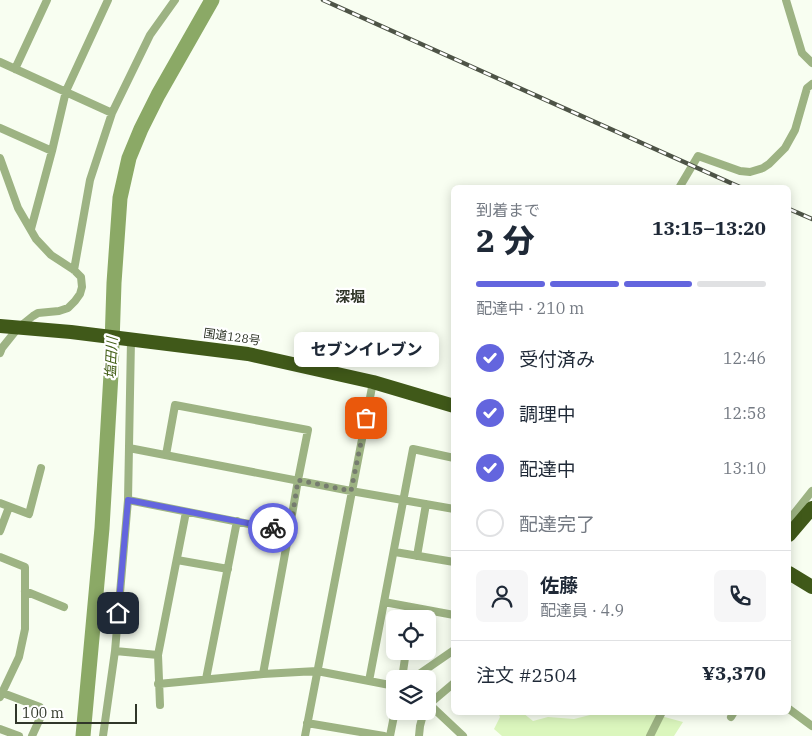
<!DOCTYPE html>
<html lang="ja">
<head>
<meta charset="utf-8">
<style>
  :root { --surface:#fff; --page:#f6f6f7; --text:#1f2937; --muted:#747a83; --line:#e0e1e3; --accent:#6365de }
  body { margin:0; font-family:"IBM Plex Serif","Noto Sans JP",serif; background:var(--page); color:var(--text); height:100vh; display:flex; flex-direction:column; font-size:19px; white-space:nowrap }
  * { box-sizing:border-box; margin:0 }
  p { font-size:16px; color:var(--muted) }
  .icon { flex:none; width:28px; height:28px; fill:none; stroke:currentColor; stroke-width:2; stroke-linecap:round; stroke-linejoin:round }
  .map { position:relative; flex:1; overflow:hidden }
  .details { position:absolute; left:451px; top:185px; width:340px; height:530px; display:flex; flex-direction:column; background:var(--surface); border-radius:8px; box-shadow:0 2px 12px #0003 }
  .details>* { flex:none }
  .buttons { position:absolute; left:386px; top:610px; display:grid; gap:10px }
  .buttons a { display:grid; place-items:center; width:50px; height:50px; border-radius:8px; background:var(--surface); box-shadow:0 2px 12px #0003; font-size:25px }
  .scale { position:absolute; left:15px; bottom:12px; width:122px; box-sizing:border-box; padding-left:5px; border:2px solid #303629; border-top:0; font-size:14px; line-height:18px; white-space:nowrap; color:#303629; -webkit-text-stroke:4px #fff; paint-order:stroke }
  .pin { position:absolute; display:grid; place-items:center; width:42px; height:42px; color:#fff; margin:-21px; border-radius:10px; box-shadow:0 2px 8px #0006 }
  .courier { position:absolute; display:grid; place-items:center; width:50px; height:50px; margin:-25px; border:4px solid #6365de; border-radius:50%; background:#fff; color:#222; box-shadow:0 1px 6px #0007 }
  .bubble { position:absolute; height:35px; border-radius:8px; background:var(--surface); box-shadow:0 2px 12px #0003; font-size:16px; font-weight:800; line-height:35px; text-align:center }
  .summary em { font-style:normal; font-weight:800 }
  .summary div { display:flex; flex-direction:column-reverse }
  .summary { display:flex; align-items:center; justify-content:space-between; height:85px; padding:0 25px }
  h1 { font-size:32px; font-weight:800; line-height:38px }
  .bar { display:grid; grid-template-columns:repeat(4,1fr); gap:8px 5px; align-content:center; height:60px; padding:0 25px }
  .bar i { height:6px; border-radius:4px; background:var(--line) }
  .bar .active { background:var(--accent) }
  .bar p { grid-column:span 4 }
  .line { display:flex; align-items:center; gap:12px; padding:0 25px; border-top:1px solid var(--line) }
  .line div { flex:1 }
  .round { display:grid; place-items:center; flex:none; width:52px; height:52px; border-radius:8px; background:var(--page) }
  ol { padding:0 25px; list-style:none }
  li { display:flex; align-items:center; gap:15px; height:55px }
  li p { margin-inline-start:auto }
  li .icon { padding:5px; border-radius:50%; background:var(--accent); color:#fff; stroke-width:4 }
  li:last-child { color:var(--muted) }
  li i { width:28px; height:28px; border:2px solid var(--line); border-radius:50% }
  .map>svg:first-child { display:block }
  .green { fill:#dbf6bd }
  .lines { fill:none; stroke-linecap:round; stroke-linejoin:round }
  .river { stroke:#8ba966; stroke-width:15 }
  .street { stroke:#9db383; stroke-width:8 }
  .highway { stroke:#405919; stroke-width:14 }
  .rail-casing { stroke:#4e5447; stroke-width:4.5 }
  .rail { stroke:#fff; stroke-width:2.5; stroke-dasharray:8; stroke-linecap:butt }
  .done { stroke:#767c6f; stroke-width:5; stroke-dasharray:0 9 }
  .route { stroke:#6365de; stroke-width:6 }
  .labels { text-anchor:middle; stroke-width:4.5; stroke-linejoin:round; paint-order:stroke }
  .street-label { font-size:12px; fill:#303629; stroke:#fff }
  .water-label { font-size:14px; font-style:italic; fill:#446018; stroke:#fff }
  .quarter-label { font-size:15px; font-weight:bold; fill:#303629; stroke:#fff }
</style>
</head>
<body>
<div class="map">
<svg width="812" height="736" viewBox="0 0 812 736">
  <rect width="100%" height="100%" fill="#f8fef1"/>
  <path class="green" d="M498,712L523,713L533,721L548,717L574,719L598,713H650L683,722L674,736H502L494,729L500,717Z"/>
  <g class="lines">
    <path class="river" d="M83,736L102,528L111,374L114,283L120,198L129,158L141,129L158,95L212,0"/>
    <path class="street" d="M786,0L802,53L812,63
      M0,62L112,113
      M15,69L47,0
      M0,128L52,151
      M0,158L18,208L36,239L51,255L74,270L81,277L82,287L80,294L75,301L68,308L59,311L38,313L33,316L18,328L2,348L0,353
      M679,188L698,156L740,171L750,172L763,168L769,164L785,148L795,130L807,88L812,84
      M31,229L52,151L66,91L108,0
      M74,270L90,180L112,113L150,35L175,0
      M129,448L351,491L454,509
      M166,455L175,405L308,430L298,480L289,532L263,674
      M128,500L289,532
      M0,503L29,514L41,468
      M789,520L812,491
      M0,531L9,507
      M395,552L454,562
      M417,556L426,504
      M0,557L25,567V629L19,657L0,697
      M177,560L228,569
      M25,591L64,607
      M384,602L454,615
      M412,619L414,608
      M115,651L158,655
      M206,679L237,521
      M402,679L406,651
      M412,679L454,650
      M369,681L413,449L454,458
      M158,684L263,674L317,671L395,686
      M0,692L40,707L42,714L32,736
      M429,704L463,736
      M160,705L158,655L186,512
      M428,705L454,683
      M789,709L812,726
      M731,717L734,712
      M307,723L384,736
      M0,729L19,736
      M103,736L115,651L128,500L131,340
      M305,736L373,382
      M390,736L395,711
      M419,736L420,726L424,711
      M650,736L662,712"/>
    <path class="highway" d="M0,326L71,332L248,354L373,382L454,406
      M789,535L812,508
      M789,573L812,587"/>
    <g class="rail-casing">
      <path id="rail" d="M323,0L742,188
        M789,209L812,219"/>
    </g>
    <use href="#rail" class="rail"/>
  </g>
  <g class="lines">
    <path class="done" d="M273,528L290,532L298,480L351,491L366,418"/>
    <path class="route" d="M118,613L128,500L273,528"/>
  </g>
  <g class="labels">
    <g class="street-label">
      <text transform="translate(232 337) rotate(8)" y="4">国道128号</text>
    </g>
    <g class="water-label">
      <text transform="translate(111 358) rotate(-87)" y="5">塩田川</text>
    </g>
    <g class="quarter-label">
      <text x="350" y="302">深堀</text>
    </g>
  </g>
</svg>
<div class="buttons">
<a><svg class="icon" aria-label="locate" viewBox="0 0 24 24"><circle cx="12" cy="12" r="6"/><path d="M12 2v4M12 18v4M2 12h4M18 12h4"/></svg></a>
<a><svg class="icon" aria-label="layers" viewBox="0 0 24 24"><path d="M12 4l9 5-9 5-9-5zM3 14l9 5 9-5"/></svg></a>
</div>
<div class="scale">100 m</div>
<div class="pin" style="left:366px;top:418px;background:#ea580c"><svg class="icon" aria-label="bag" viewBox="0 0 24 24"><path d="M5 8h14l-1 12H6zM9 8a3 3 0 0 1 6 0"/></svg></div>
<div class="pin" style="left:118px;top:613px;background:#1f2937"><svg class="icon" aria-label="home" viewBox="0 0 24 24"><path d="M3 11l9-7 9 7M6 9v11h12V9"/></svg></div>
<div class="courier" style="left:273px;top:528px"><svg class="icon" aria-label="bike" viewBox="0 0 24 24"><circle cx="6" cy="16" r="4"/><circle cx="18" cy="16" r="4"/><path d="M6 16l4-8h5l3 8M10 8l3 8H6M13 5h3"/></svg></div>
<div class="bubble" style="left:294px;top:332px;width:145px">セブンイレブン</div>
<section class="details">
<div class="summary"><div><h1>2 分</h1><p>到着まで</p></div><em>13:15–13:20</em></div>
<div class="bar"><i class="active"></i><i class="active"></i><i class="active"></i><i></i><p>配達中 · 210 m</p></div>
<ol>
<li><svg class="icon" aria-label="check" viewBox="0 0 24 24"><path d="M5 12l5 5 9-10"/></svg>受付済み<p>12:46</p></li>
<li><svg class="icon" aria-label="check" viewBox="0 0 24 24"><path d="M5 12l5 5 9-10"/></svg>調理中<p>12:58</p></li>
<li><svg class="icon" aria-label="check" viewBox="0 0 24 24"><path d="M5 12l5 5 9-10"/></svg>配達中<p>13:10</p></li>
<li><i></i>配達完了</li>
</ol>
<div class="line" style="height:90px"><a class="round"><svg class="icon" aria-label="person" viewBox="0 0 24 24"><circle cx="12" cy="8" r="4"/><path d="M4 21q1-7 8-7t8 7"/></svg></a><div><b>佐藤</b><p>配達員 · 4.9</p></div><a class="round"><svg class="icon" aria-label="phone" viewBox="0 0 24 24"><path d="M5 4h4l2 5-3 2q2 4 5 5l2-3 5 2v4C11 20 4 13 5 4z"/></svg></a></div>
<div class="line" style="height:65px"><div>注文 #2504</div><b>¥3,370</b></div>
</section>
</div>
</body>
</html>
